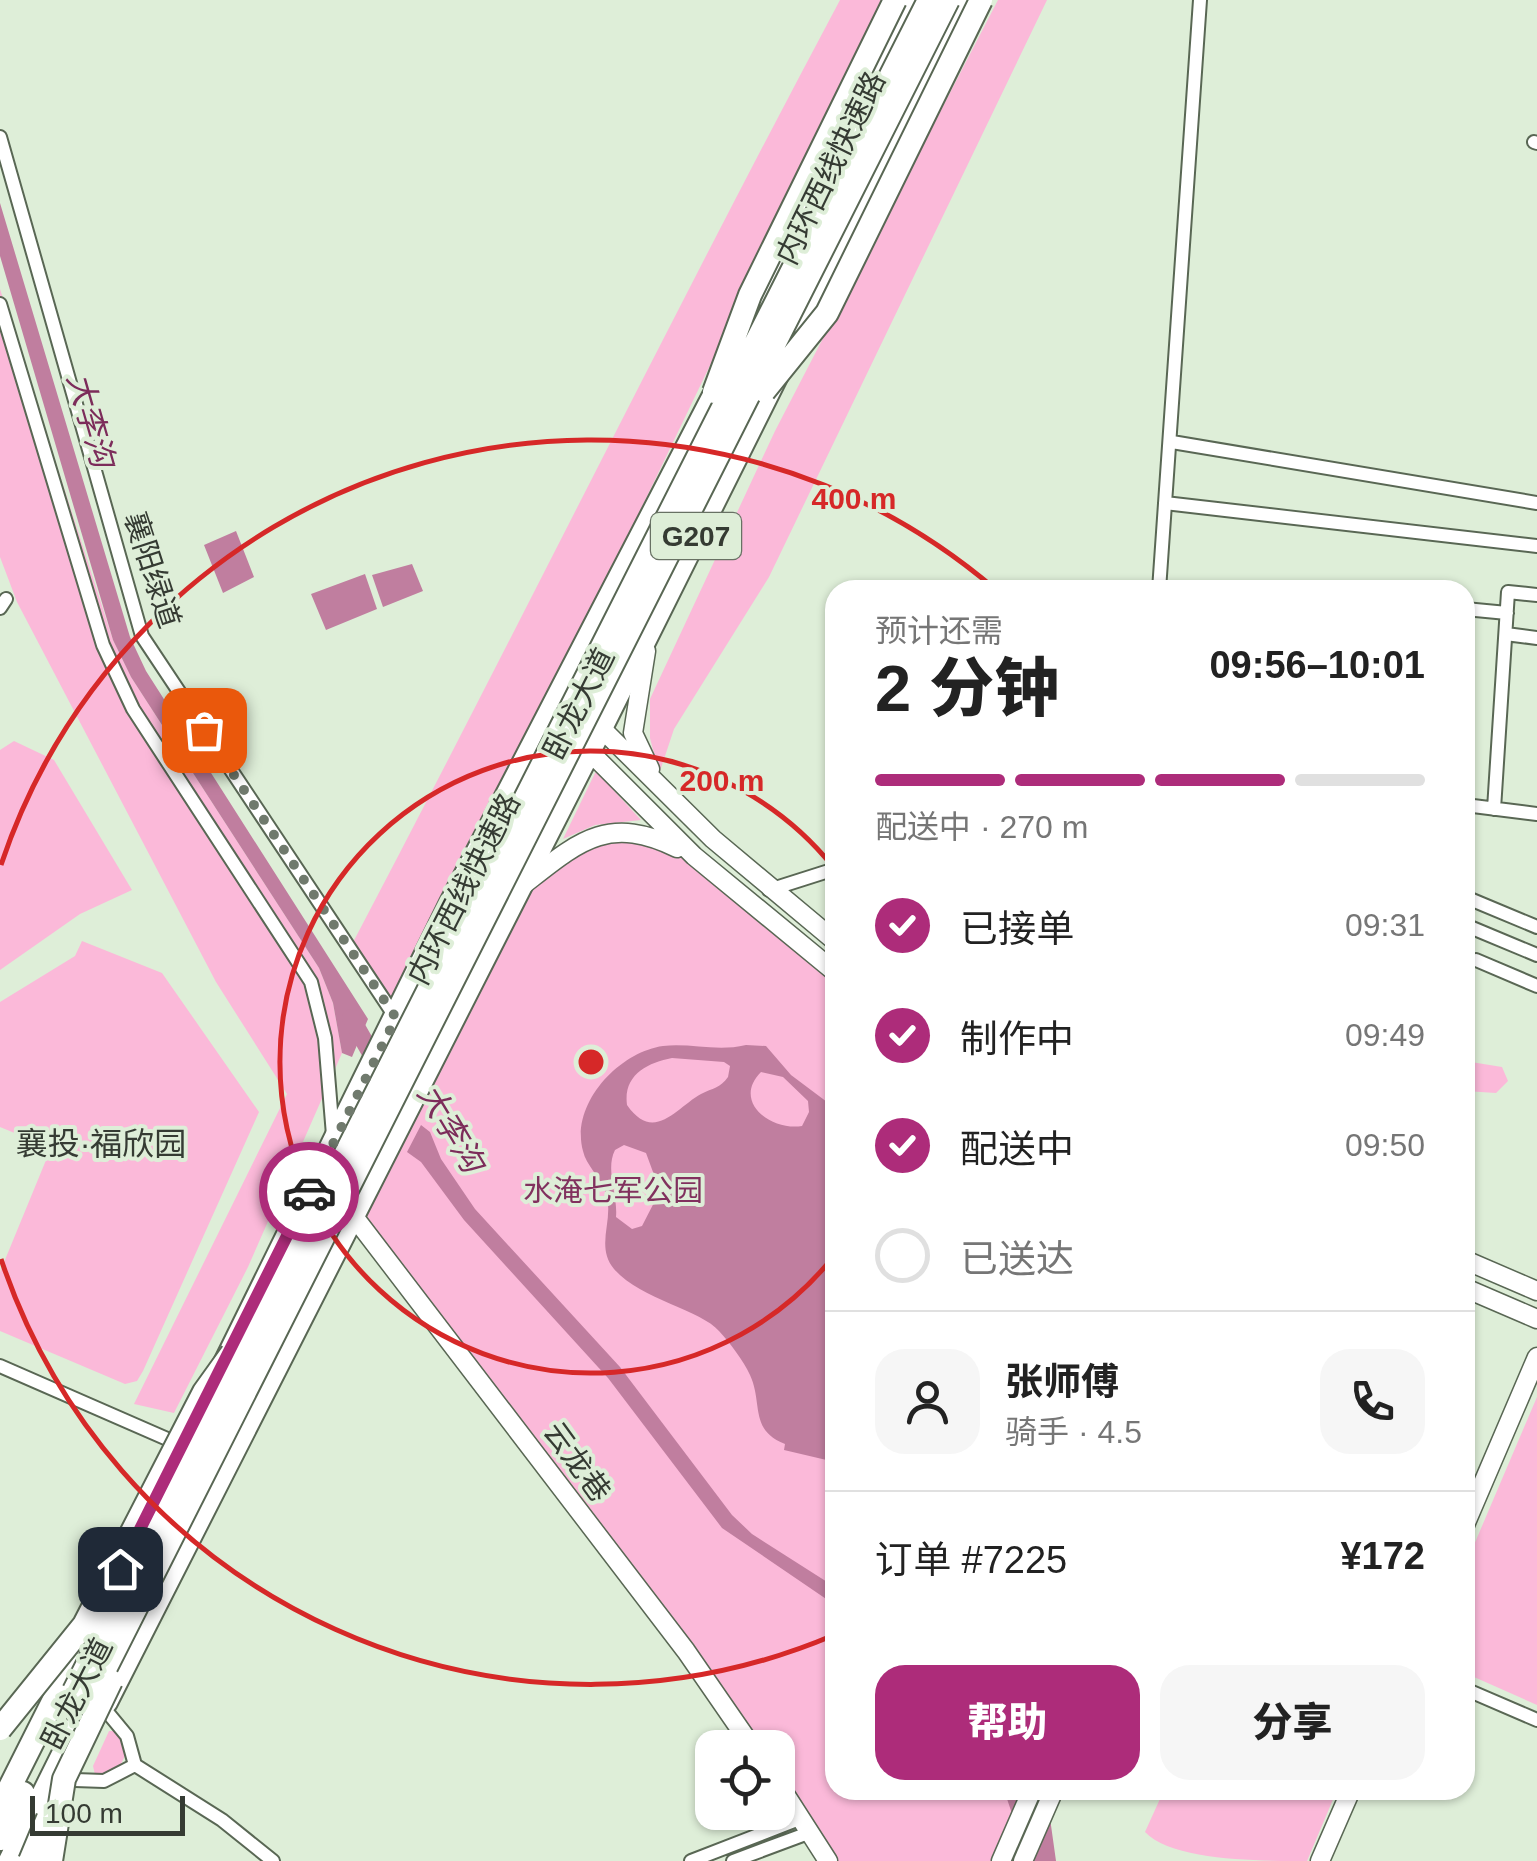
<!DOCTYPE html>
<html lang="zh">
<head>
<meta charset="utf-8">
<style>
  :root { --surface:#fff; --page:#f6f6f6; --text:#222; --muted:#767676; --line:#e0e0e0; --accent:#ad2c7a }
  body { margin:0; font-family:Helvetica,"Noto Sans SC",sans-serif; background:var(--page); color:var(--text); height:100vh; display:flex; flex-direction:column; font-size:38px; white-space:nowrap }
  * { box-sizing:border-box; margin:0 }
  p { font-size:32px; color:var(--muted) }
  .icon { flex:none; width:55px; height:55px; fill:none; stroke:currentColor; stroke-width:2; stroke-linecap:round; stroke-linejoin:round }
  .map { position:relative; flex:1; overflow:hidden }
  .drawer { position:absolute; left:825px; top:580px; width:650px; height:1220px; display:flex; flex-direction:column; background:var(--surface); border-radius:30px; box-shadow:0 2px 8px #0004 }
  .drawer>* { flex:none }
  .tools { position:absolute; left:695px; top:1730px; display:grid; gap:20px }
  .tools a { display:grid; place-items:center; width:100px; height:100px; border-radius:20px; background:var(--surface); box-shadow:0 2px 8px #0004; font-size:50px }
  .scale { position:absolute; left:30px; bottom:25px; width:155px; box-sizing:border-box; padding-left:10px; border:5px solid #353b33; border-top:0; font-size:28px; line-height:35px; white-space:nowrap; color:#353b33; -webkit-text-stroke:8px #deeed8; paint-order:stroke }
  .pin { position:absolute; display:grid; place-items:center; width:85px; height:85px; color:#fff; margin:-42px; border-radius:20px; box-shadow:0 5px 15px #0006 }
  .courier { position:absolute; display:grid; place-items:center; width:100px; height:100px; margin:-50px; border:8px solid #ad2c7a; border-radius:50%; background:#fff; color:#222; box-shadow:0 2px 12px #0007 }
  .head em { font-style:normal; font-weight:800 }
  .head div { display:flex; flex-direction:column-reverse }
  .head { display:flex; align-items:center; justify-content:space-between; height:170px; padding:0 50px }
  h1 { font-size:65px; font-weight:800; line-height:75px }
  .bar { display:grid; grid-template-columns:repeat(4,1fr); gap:15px 10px; align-content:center; height:120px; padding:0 50px }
  .bar i { height:12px; border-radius:8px; background:var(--line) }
  .bar .current { background:var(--accent) }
  .bar p { grid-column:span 4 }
  .line { display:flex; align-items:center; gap:25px; padding:0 50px; border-top:2px solid var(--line) }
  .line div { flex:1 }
  .round { display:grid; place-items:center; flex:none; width:105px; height:105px; border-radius:30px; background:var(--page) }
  ol { padding:0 50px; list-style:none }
  li { display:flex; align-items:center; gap:30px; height:110px }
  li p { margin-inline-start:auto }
  li .icon { padding:10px; border-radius:50%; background:var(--accent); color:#fff; stroke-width:4 }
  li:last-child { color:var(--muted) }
  li i { width:55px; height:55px; border:5px solid var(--line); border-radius:50% }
  .button { display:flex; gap:20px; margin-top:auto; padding:20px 50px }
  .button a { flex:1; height:115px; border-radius:30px; background:var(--accent); color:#fff; font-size:40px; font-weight:800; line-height:115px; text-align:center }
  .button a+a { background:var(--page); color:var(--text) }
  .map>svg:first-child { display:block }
  .green { fill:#fbb9d9 }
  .water { fill:#c07e9f; fill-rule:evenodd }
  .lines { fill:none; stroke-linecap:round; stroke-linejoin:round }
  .river { stroke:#c07e9f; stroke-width:18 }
  .street-casing { stroke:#596754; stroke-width:16 }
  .secondary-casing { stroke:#596754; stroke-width:21 }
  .highway-casing { stroke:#596754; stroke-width:26 }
  .street { stroke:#fff; stroke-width:12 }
  .secondary { stroke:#fff; stroke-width:18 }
  .highway { stroke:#fff; stroke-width:22 }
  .highway-bridge-casing { stroke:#596754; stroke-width:26; stroke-linecap:butt }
  .highway-bridge { stroke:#fff; stroke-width:22 }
  .done { stroke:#707a6d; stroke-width:10; stroke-dasharray:0 18 }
  .route { stroke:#ad2c7a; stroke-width:12 }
  .ring { fill:none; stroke:#d62828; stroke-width:5 }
  .labels { text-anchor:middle; stroke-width:8; stroke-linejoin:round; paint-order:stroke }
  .shield { fill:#deeed8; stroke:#687164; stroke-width:2.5 }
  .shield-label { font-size:28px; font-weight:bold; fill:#353b33 }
  .street-label { font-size:30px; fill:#353b33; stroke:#deeed8 }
  .park-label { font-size:30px; fill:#81315e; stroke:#deeed8 }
  .water-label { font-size:32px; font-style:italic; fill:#7c2c5a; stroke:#deeed8 }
  .neighbourhood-label { font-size:32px; fill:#353b33; stroke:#deeed8 }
  .centre { fill:#d62828; stroke:#deeed8; stroke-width:5 }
  .ring-label { font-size:30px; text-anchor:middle; font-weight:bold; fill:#d62828; stroke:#deeed8; stroke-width:8; stroke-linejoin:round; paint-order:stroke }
</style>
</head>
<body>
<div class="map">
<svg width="1537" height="1861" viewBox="0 0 1537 1861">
  <rect width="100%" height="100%" fill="#deeed8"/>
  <path class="green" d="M840,0H894L715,355L396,1018L349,950C515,635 672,315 840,0Z
    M998,0H1047L769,577L674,729L659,774L650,738V699L775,431Z
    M0,289L113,640L131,677L319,968L333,1003L342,1053L248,1267L174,1413L134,1404L287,1094L216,982L17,602L0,557Z
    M14,741L54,760L132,890L80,914L0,970V750Z
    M596,771L641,820L595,825L563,839Z
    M626,839L694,856L835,972V1790H1032L1001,1861H828L778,1783V1748L753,1747L352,1214L518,888L580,851Z
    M82,941L162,973L259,1112L143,1371L137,1381L125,1384L0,1331V1272L51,1148L0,1127V1002L75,956Z
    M1465,1061L1502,1067L1508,1081L1496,1093L1465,1091Z
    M1537,1397V1705L1465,1673V1566Z
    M109,1731H120L130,1745L114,1779H96L93,1766Z
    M1164,1790H1337L1307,1861C1260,1861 1172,1861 1145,1832Z"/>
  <path class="water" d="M0,203L130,637L146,671L368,1019L352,1057L342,1053L333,1003L319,968L131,677L113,640L0,256Z
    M236,531L254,577L223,593L204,545Z
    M412,564L423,591L383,607L372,575Z
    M365,574L377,609L326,630L311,594Z
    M746,1045L766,1046L791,1075L835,1108V1314L826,1334L835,1376V1462L784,1450L785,1444C749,1430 763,1403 750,1375C743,1360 730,1343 719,1331C701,1310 640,1299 614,1269C594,1245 616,1218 605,1191C600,1177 586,1165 583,1151C570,1104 619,1052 663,1046C692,1043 717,1052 746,1045ZM672,1058L724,1062L730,1066L728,1077C720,1088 713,1088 701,1094C677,1107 654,1144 627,1105C623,1075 647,1063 672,1058ZM761,1072L783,1077L808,1101L809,1112L802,1126C770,1131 732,1101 761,1072ZM624,1145L646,1153L660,1191L642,1226L632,1229L616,1217C618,1194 605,1170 615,1150Z
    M421,1125L430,1132L441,1159L475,1209L620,1367L732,1515L752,1534L835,1587V1605L722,1528L608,1378L464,1220L421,1162L407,1152Z
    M1004,1790H1039L1048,1804L1056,1861H1028Z"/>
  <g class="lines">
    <path class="river" d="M351,1018L380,1069"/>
    <g class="street-casing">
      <path id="street" d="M0,137L142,636L396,1018
        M1534,142L1537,143
        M0,304L103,645L133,709L311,982L325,1038L333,1135
        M1172,442L1537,503
        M1165,503L1537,546
        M1159,590L1200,0
        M0,608L6,599
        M1465,609L1507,613
        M1506,634L1537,638
        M1465,805L1537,814
        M1494,809L1508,592L1537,595
        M769,890L835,869
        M1465,897L1537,927
        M1465,925L1537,955
        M1476,960L1537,986
        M0,1366L181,1445
        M1465,1689L1537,1720
        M108,1713L127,1736L135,1765L222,1820L273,1861
        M75,1780L104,1781L135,1765
        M691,1861L802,1818
        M733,1861L811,1832"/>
    </g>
    <g class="secondary-casing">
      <path id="secondary" d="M646,651L633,733L650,769
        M592,719L713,839L835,941
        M581,743L694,856L835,972
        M523,885C578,842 607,814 677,848
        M352,1214L686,1651L753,1748
        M1465,1260L1537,1291
        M1465,1288L1537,1319
        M1465,1525L1537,1357
        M778,1783L828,1861
        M1001,1861L1032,1790
        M1023,1861L1054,1790
        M1320,1861L1351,1790"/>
    </g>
    <g class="highway-casing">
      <path id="highway" d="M745,331L909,0
        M223,1367L451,903L723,378
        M106,1702L601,728L964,0
        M0,1807L95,1618
        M0,1839L23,1793
        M10,1861L84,1712"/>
    </g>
    <use href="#street" class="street"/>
    <use href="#secondary" class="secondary"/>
    <use href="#highway" class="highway"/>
    <g class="highway-bridge-casing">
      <path id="highway-bridge" d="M764,391L827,313L981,0
        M714,392L750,295L895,0
        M74,1691L929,0
        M93,1693L948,0
        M0,1729L84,1625L204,1392L232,1353
        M30,1861L48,1818
        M51,1861L64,1779L111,1681"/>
    </g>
    <use href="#highway-bridge" class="highway-bridge"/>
  </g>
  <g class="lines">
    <path class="done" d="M204,730L396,1018L309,1192"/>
    <path class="route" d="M120,1569L309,1192"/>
  </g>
  <g class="ring">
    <path d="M834 1256A311 311 0 1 1 834 868"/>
    <path d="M834 1635A622 622 0 0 1 1 1259M1 865A622 622 0 0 1 995 589"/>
  </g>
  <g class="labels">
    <rect class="shield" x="651" y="513" width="90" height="46" rx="8"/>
    <g class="shield-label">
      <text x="696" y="546">G207</text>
    </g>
    <g class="street-label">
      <text transform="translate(831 168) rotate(-64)" y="10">内环西线快速路</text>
      <text transform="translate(152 570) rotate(72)" y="10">襄阳绿道</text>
      <text transform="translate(579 704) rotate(-63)" y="10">卧龙大道</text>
      <text transform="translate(464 889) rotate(-63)" y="10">内环西线快速路</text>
      <text transform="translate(577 1462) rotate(54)" y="10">云龙巷</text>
      <text transform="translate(77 1694) rotate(-63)" y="10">卧龙大道</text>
    </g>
    <g class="park-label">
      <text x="613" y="1201">水淹七军公园</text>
    </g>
    <g class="water-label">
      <text transform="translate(91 420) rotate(74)" y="11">大李沟</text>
      <text transform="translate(451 1128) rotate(59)" y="11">大李沟</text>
    </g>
    <g class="neighbourhood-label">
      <text x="101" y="1155">襄投·福欣园</text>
    </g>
  </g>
  <circle cx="591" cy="1062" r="15" class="centre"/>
  <g class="ring-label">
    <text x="854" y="509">400 m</text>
    <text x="722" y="791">200 m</text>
  </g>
</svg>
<div class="tools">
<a><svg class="icon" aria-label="locate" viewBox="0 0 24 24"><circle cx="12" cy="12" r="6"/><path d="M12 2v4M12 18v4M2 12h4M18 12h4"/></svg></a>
</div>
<div class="scale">100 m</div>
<div class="pin" style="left:204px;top:730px;background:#ea580c"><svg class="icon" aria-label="bag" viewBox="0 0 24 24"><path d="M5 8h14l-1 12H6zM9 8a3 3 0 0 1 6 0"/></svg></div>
<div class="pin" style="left:120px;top:1569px;background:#1f2937"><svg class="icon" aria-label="home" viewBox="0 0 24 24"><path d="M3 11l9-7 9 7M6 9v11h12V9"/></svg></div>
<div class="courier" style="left:309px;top:1192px"><svg class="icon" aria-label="car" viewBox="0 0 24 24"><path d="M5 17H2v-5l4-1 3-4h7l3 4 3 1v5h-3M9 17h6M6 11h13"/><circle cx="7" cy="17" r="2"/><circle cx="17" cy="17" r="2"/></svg></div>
<section class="drawer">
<div class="head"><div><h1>2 分钟</h1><p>预计还需</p></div><em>09:56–10:01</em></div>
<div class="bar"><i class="current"></i><i class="current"></i><i class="current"></i><i></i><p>配送中 · 270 m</p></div>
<ol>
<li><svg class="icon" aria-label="check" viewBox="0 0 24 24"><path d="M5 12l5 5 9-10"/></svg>已接单<p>09:31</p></li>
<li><svg class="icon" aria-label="check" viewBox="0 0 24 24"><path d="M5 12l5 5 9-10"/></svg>制作中<p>09:49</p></li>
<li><svg class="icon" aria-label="check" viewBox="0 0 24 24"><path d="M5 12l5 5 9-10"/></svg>配送中<p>09:50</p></li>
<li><i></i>已送达</li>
</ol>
<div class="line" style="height:180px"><a class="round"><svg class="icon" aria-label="person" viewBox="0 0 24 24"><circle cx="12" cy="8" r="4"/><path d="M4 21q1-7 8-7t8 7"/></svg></a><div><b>张师傅</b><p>骑手 · 4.5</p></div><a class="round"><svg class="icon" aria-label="phone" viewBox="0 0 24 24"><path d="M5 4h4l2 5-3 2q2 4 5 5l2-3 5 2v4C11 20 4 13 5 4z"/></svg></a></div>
<div class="line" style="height:130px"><div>订单 #7225</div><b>¥172</b></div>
<div class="button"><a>帮助</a><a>分享</a></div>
</section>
</div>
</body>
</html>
